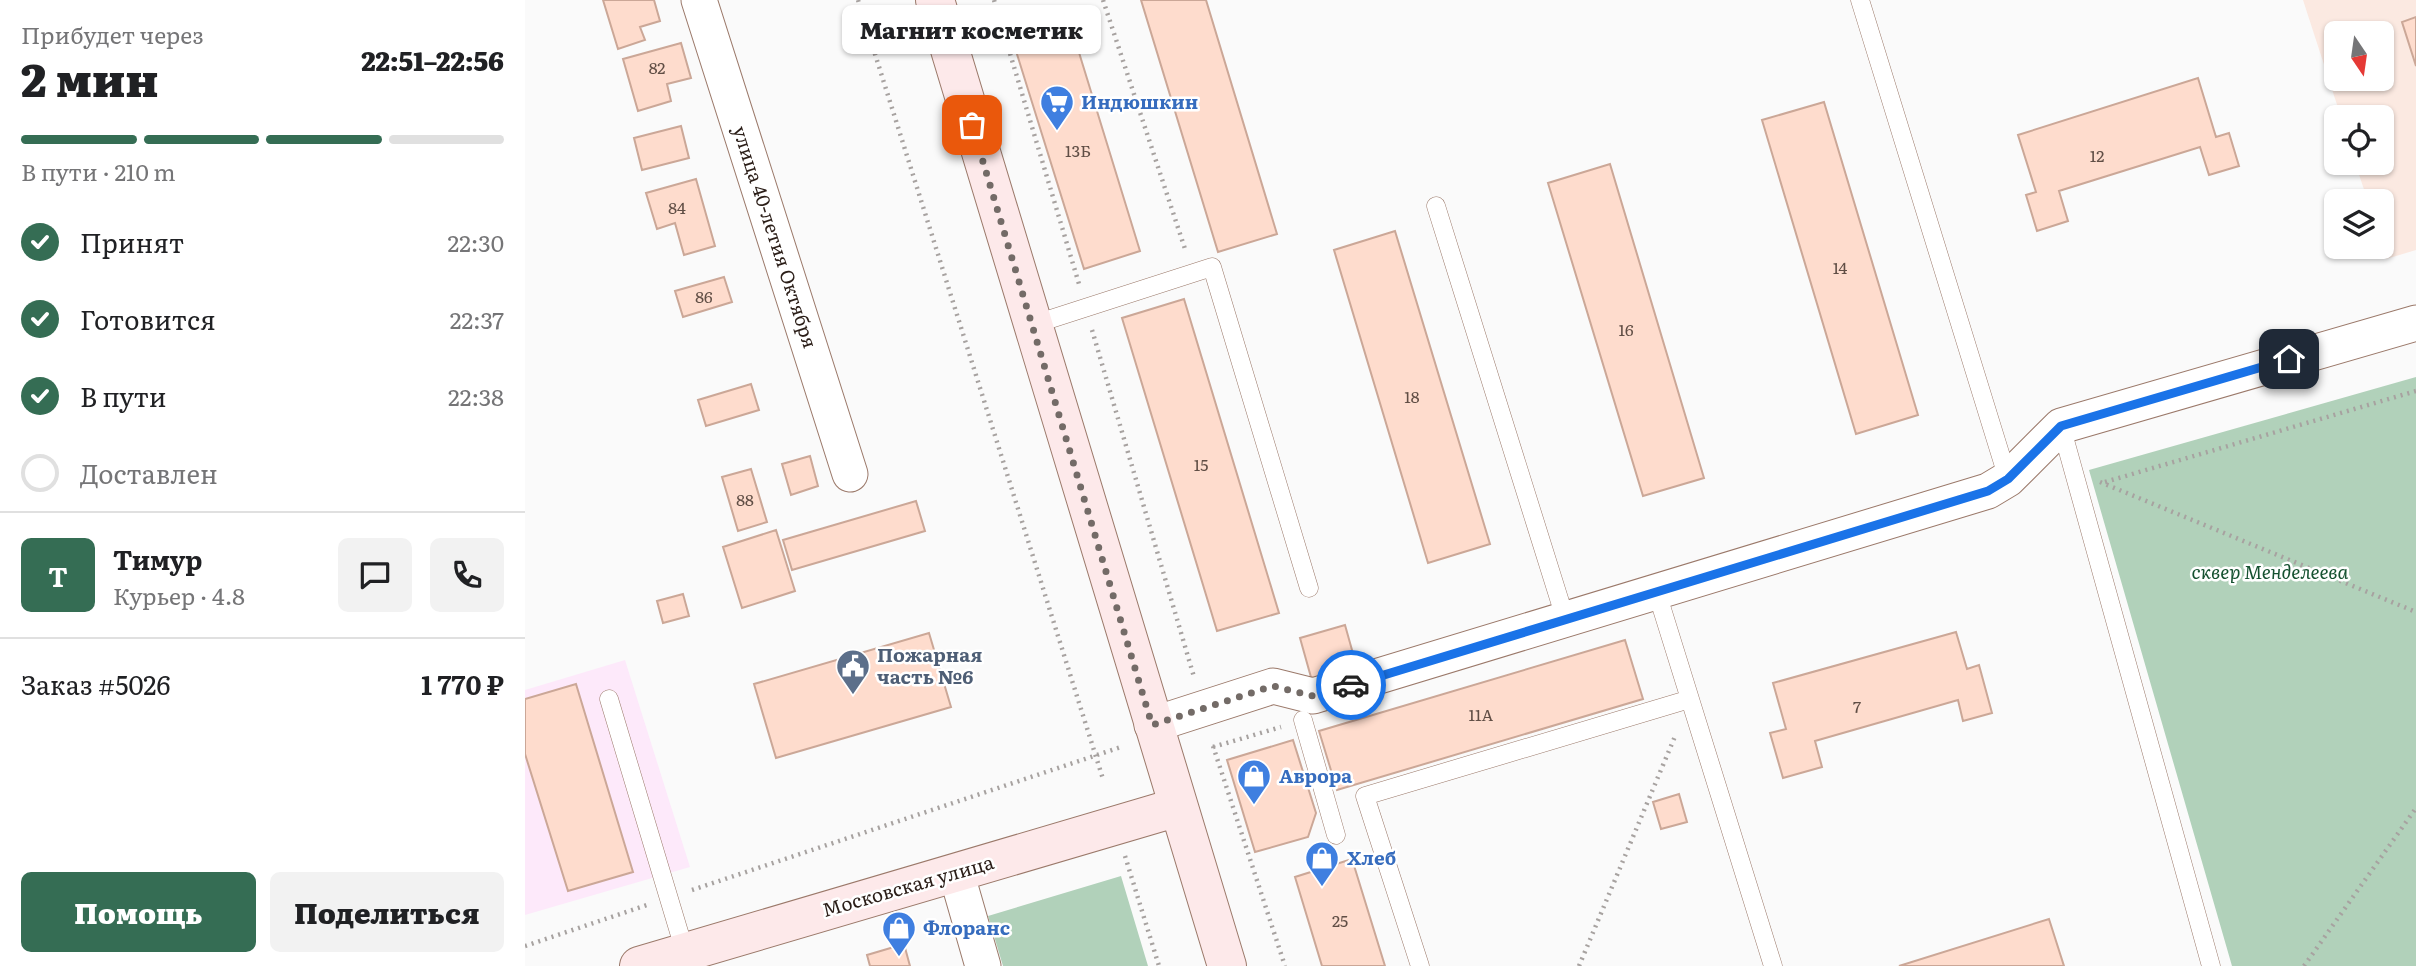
<!DOCTYPE html>
<html lang="ru">
<head>
<meta charset="utf-8">
<style>
  :root { --surface:#fff; --page:#f2f2f2; --text:#202124; --muted:#757577; --line:#e0e0e0; --accent:#356d54 }
  body { margin:0; font-family:Literata,serif; background:var(--page); color:var(--text); height:100vh; display:flex; flex-direction:column; font-size:26px; white-space:nowrap }
  * { box-sizing:border-box; margin:0 }
  p { font-size:23px; color:var(--muted) }
  .icon { flex:none; width:38px; height:38px; fill:none; stroke:currentColor; stroke-width:2; stroke-linecap:round; stroke-linejoin:round }
  .map { position:relative; flex:1; overflow:hidden }
  .drawer { display:flex; flex-direction:column; background:var(--surface); width:525px }
  .drawer>* { flex:none }
  .needle { width:46px; rotate:167deg }
  .buttons { position:absolute; left:1799px; top:21px; display:grid; gap:14px }
  .buttons a { display:grid; place-items:center; width:70px; height:70px; border-radius:10px; background:var(--surface); box-shadow:0 2px 5px #0004; font-size:35px }
  .pin { position:absolute; display:grid; place-items:center; width:60px; height:60px; color:#fff; margin:-30px; border-radius:14px; box-shadow:0 4px 10px #0006 }
  .courier { position:absolute; display:grid; place-items:center; width:70px; height:70px; margin:-35px; border:5px solid #1a73e8; border-radius:50%; background:#fff; color:#222; box-shadow:0 2px 9px #0007 }
  .bubble { position:absolute; height:49px; border-radius:10px; background:var(--surface); box-shadow:0 2px 5px #0004; font-size:23px; font-weight:800; line-height:49px; text-align:center }
  .head em { font-style:normal; font-weight:800 }
  .head div { display:flex; flex-direction:column-reverse }
  .head { display:flex; align-items:center; justify-content:space-between; height:119px; padding:0 21px }
  h1 { font-size:46px; font-weight:800; line-height:52px }
  .bar { display:grid; grid-template-columns:repeat(4,1fr); gap:10px 7px; align-content:center; height:84px; padding:0 21px }
  .bar i { height:9px; border-radius:5px; background:var(--line) }
  .bar .selected { background:var(--accent) }
  .bar p { grid-column:span 4 }
  .line { display:flex; align-items:center; gap:18px; padding:0 21px; border-top:2px solid var(--line) }
  .line div { flex:1 }
  .round { display:grid; place-items:center; flex:none; width:74px; height:74px; border-radius:10px; background:var(--page) }
  ol { padding:0 21px; list-style:none }
  li { display:flex; align-items:center; gap:21px; height:77px }
  li p { margin-inline-start:auto }
  li .icon { padding:7px; border-radius:50%; background:var(--accent); color:#fff; stroke-width:4 }
  li:last-child { color:var(--muted) }
  li i { width:38px; height:38px; border:4px solid var(--line); border-radius:50% }
  .button { display:flex; gap:14px; margin-top:auto; padding:14px 21px }
  .button a { flex:1; height:80px; border-radius:10px; background:var(--accent); color:#fff; font-size:28px; font-weight:800; line-height:80px; text-align:center }
  .button a+a { background:var(--page); color:var(--text) }
  main { display:flex; flex:1; min-height:0 }
  .map>svg:first-child { display:block }
  .built { fill:#fbe9e1; fill-rule:evenodd }
  .industrial { fill:#fde9fa }
  .green { fill:#b1d1ba }
  .building { fill:#fedccd; stroke:#cba797; stroke-width:2 }
  .lines { fill:none; stroke-linecap:round; stroke-linejoin:round }
  .lane-casing { stroke:#9b796a; stroke-width:19 }
  .street-casing { stroke:#9b796a; stroke-width:37 }
  .secondary-casing { stroke:#9b796a; stroke-width:40 }
  .path { stroke:#a7a2a0; stroke-width:4.5; stroke-dasharray:2 5; stroke-linecap:butt }
  .lane { stroke:#fff; stroke-width:18 }
  .street { stroke:#fff; stroke-width:35 }
  .secondary { stroke:#fde9ea; stroke-width:38 }
  .done { stroke:#736b67; stroke-width:7; stroke-dasharray:0 12.6 }
  .route { stroke:#1a73e8; stroke-width:9 }
  .labels { text-anchor:middle; stroke-width:5; stroke-linejoin:round; paint-order:stroke }
  .number-label { font-size:16px; fill:#604e45 }
  .shop-label { font-size:19px; font-weight:bold; fill:#366cbe; stroke:#fff; text-anchor:start }
  .street-label { font-size:19px; fill:#2b1e18; stroke:#fff }
  .park-label { font-size:19px; font-style:italic; fill:#155130; stroke:#fff }
  .service-label { font-size:19px; font-weight:bold; fill:#4e5e75; stroke:#fff; text-anchor:start }
</style>
</head>
<body>
<main>
<section class="drawer">
<div class="head"><div><h1>2 мин</h1><p>Прибудет через</p></div><em>22:51–22:56</em></div>
<div class="bar"><i class="selected"></i><i class="selected"></i><i class="selected"></i><i></i><p>В пути · 210 m</p></div>
<ol>
<li><svg class="icon" aria-label="check" viewBox="0 0 24 24"><path d="M5 12l5 5 9-10"/></svg>Принят<p>22:30</p></li>
<li><svg class="icon" aria-label="check" viewBox="0 0 24 24"><path d="M5 12l5 5 9-10"/></svg>Готовится<p>22:37</p></li>
<li><svg class="icon" aria-label="check" viewBox="0 0 24 24"><path d="M5 12l5 5 9-10"/></svg>В пути<p>22:38</p></li>
<li><i></i>Доставлен</li>
</ol>
<div class="line" style="height:126px"><b class="round" style="background:var(--accent);color:#fff">Т</b><div><b>Тимур</b><p>Курьер · 4.8</p></div><a class="round"><svg class="icon" aria-label="chat" viewBox="0 0 24 24"><path d="M4 5h16v11H9l-5 4z"/></svg></a><a class="round"><svg class="icon" aria-label="phone" viewBox="0 0 24 24"><path d="M5 4h4l2 5-3 2q2 4 5 5l2-3 5 2v4C11 20 4 13 5 4z"/></svg></a></div>
<div class="line" style="height:91px"><div>Заказ #5026</div><b>1 770 ₽</b></div>
<div class="button"><a>Помощь</a><a>Поделиться</a></div>
</section>
<div class="map">
<svg width="1891" height="966" viewBox="0 0 1891 966">
  <rect width="100%" height="100%" fill="#fafafa"/>
  <path class="built" d="M1778,0H1891V250L1861,259L1857,245V201H1843L1830,163H1857V117H1816ZM1811,33H1857V79H1811Z"/>
  <path class="industrial" d="M100,660L165,867L0,915V690Z"/>
  <path class="green" d="M1891,377V966H1707L1564,470Z
    M596,876L623,966H478L463,916Z"/>
  <path class="building" d="M78,0H129L135,21L115,27L120,40L93,49Z
    M616,0H681L752,234L693,252Z
    M1891,17V66L1877,22Z
    M548,33L615,251L559,269L491,51Z
    M156,43L166,78L142,84L146,101L113,111L98,59Z
    M1673,78L1691,137L1704,133L1714,166L1684,175L1675,147L1534,191L1543,221L1512,231L1501,195L1511,192L1493,135Z
    M1299,102L1393,415L1331,434L1237,120Z
    M156,126L164,158L117,170L109,138Z
    M1085,164L1179,478L1118,496L1023,183Z
    M171,179L190,246L159,255L150,223L132,229L121,193Z
    M870,231L965,544L903,563L809,250Z
    M199,277L207,302L158,317L150,291Z
    M659,299L754,613L692,631L597,318Z
    M226,384L234,410L181,426L173,400Z
    M285,456L293,486L266,495L257,464Z
    M226,469L242,522L213,531L197,477Z
    M391,501L400,531L267,570L258,540Z
    M251,530L270,591L217,608L198,547Z
    M158,594L164,616L138,623L132,601Z
    M820,625L834,675L789,688L775,638Z
    M1431,632L1442,669L1454,665L1467,713L1438,721L1433,700L1290,741L1297,767L1258,778L1245,733L1261,729L1248,683Z
    M404,633L426,707L251,758L229,684Z
    M1100,640L1118,699L812,790L794,731Z
    M51,684L108,872L43,891L0,754V699Z
    M768,740L791,813L783,837L730,852L702,760Z
    M1154,794L1162,822L1136,829L1128,802Z
    M827,859L860,966H797L770,877Z
    M1524,919L1539,966H1374Z
    M379,944L385,966H345L342,955Z"/>
  <g class="lines">
    <g class="lane-casing">
      <path id="lane" d="M1335,0L1483,479
        M911,206L1041,621
        M507,325L687,267L784,588
        M1536,426L1686,966
        M1132,593L1248,966
        M84,699L160,952
        M778,720L811,835
        M895,966L840,796L1165,699"/>
    </g>
    <g class="street-casing">
      <path id="street" d="M174,0L325,474
        M627,725L748,686L788,696L1463,491L1483,479L1536,426L1891,323
        M431,872L458,966"/>
    </g>
    <g class="secondary-casing">
      <path id="secondary" d="M410,0L702,966
        M114,966L653,807"/>
    </g>
    <path class="path" d="M333,0L578,779
      M469,0L554,284
      M578,0L661,252
      M567,330L669,677
      M1575,482L1891,612
      M1580,482L1891,391
      M688,746L760,966
      M688,747L756,727
      M600,856L634,966
      M167,890L596,747
      M0,946L122,905
      M1054,966L1151,734
      M1779,966L1891,808"/>
    <use href="#lane" class="lane"/>
    <use href="#street" class="street"/>
    <use href="#secondary" class="secondary"/>
  </g>
  <g class="lines">
    <path class="done" d="M447,125L627,725L748,686L788,696L826,685"/>
    <path class="route" d="M826,685L1463,491L1483,479L1536,426L1764,359"/>
  </g>
  <defs>
    <g id="supermarket-pin" transform="scale(1.75)"><path d="M0 17L-7.5 6A9.5 9.5 0 1 1 7.5 6Z" fill="#3f7fe0" stroke="#fff"/><path d="M-6-5.5h2.5l.6 2H6L4.5 2H-2.5L-4.4-4H-6ZM-1.5 3.2a1.3 1.3 0 1 0 .1 0ZM3 3.2a1.3 1.3 0 1 0 .1 0Z" fill="#fff"/></g>
    <g id="civic-pin" transform="scale(1.75)"><path d="M0 17L-7.5 6A9.5 9.5 0 1 1 7.5 6Z" fill="#5c6f8a" stroke="#fff"/><path d="M-.6-6.5H3V-4.5H.6V-3L4-1V1h2V6H-6V1h2V-1L-.6-3ZM-1.2 2.5V6h2.4V2.5Z" fill="#fff"/></g>
    <g id="shop-pin" transform="scale(1.75)"><path d="M0 17L-7.5 6A9.5 9.5 0 1 1 7.5 6Z" fill="#3f7fe0" stroke="#fff"/><path d="M-5-2.5h2.3a2.7 3.5 0 0 1 5.4 0H5L5.5 6h-11ZM-1.5-2.5h3a1.5 2.3 0 0 0-3 0Z" fill="#fff"/></g>
  </defs>
  <g fill-rule="evenodd">
    <use href="#supermarket-pin" x="532" y="102"/>
    <use href="#civic-pin" x="328" y="666"/>
    <use href="#shop-pin" x="729" y="776"/>
    <use href="#shop-pin" x="797" y="858"/>
    <use href="#shop-pin" x="374" y="928"/>
  </g>
  <g class="labels">
    <g class="number-label">
      <text x="132" y="74">82</text>
      <text x="553" y="157">13Б</text>
      <text x="1572" y="162">12</text>
      <text x="152" y="214">84</text>
      <text x="1315" y="274">14</text>
      <text x="179" y="303">86</text>
      <text x="1101" y="336">16</text>
      <text x="887" y="403">18</text>
      <text x="676" y="471">15</text>
      <text x="220" y="506">88</text>
      <text x="1332" y="713">7</text>
      <text x="956" y="721">11А</text>
      <text x="815" y="927">25</text>
    </g>
    <g class="shop-label">
      <text x="556" y="109">Индюшкин</text>
      <text x="754" y="783">Аврора</text>
      <text x="822" y="865">Хлеб</text>
      <text x="398" y="935">Флоранс</text>
    </g>
    <g class="street-label">
      <text transform="translate(250 237) rotate(72)" y="7">улица 40-летия Октября</text>
      <text transform="translate(383 886) rotate(-16)" y="7">Московская улица</text>
    </g>
    <g class="park-label">
      <text x="1745" y="579">сквер Менделеева</text>
    </g>
    <g class="service-label">
      <text x="352" y="662">Пожарная<tspan x="352" dy="22">часть №6</tspan></text>
    </g>
  </g>
</svg>
<div class="buttons">
<a><svg class="needle" viewBox="-14 -14 28 28"><path d="M0-13l5 13h-10z" fill="#e53935"/><path d="M0 13l5-13h-10z" fill="#757577"/></svg></a>
<a><svg class="icon" aria-label="locate" viewBox="0 0 24 24"><circle cx="12" cy="12" r="6"/><path d="M12 2v4M12 18v4M2 12h4M18 12h4"/></svg></a>
<a><svg class="icon" aria-label="layers" viewBox="0 0 24 24"><path d="M12 4l9 5-9 5-9-5zM3 14l9 5 9-5"/></svg></a>
</div>
<div class="pin" style="left:447px;top:125px;background:#ea580c"><svg class="icon" aria-label="bag" viewBox="0 0 24 24"><path d="M5 8h14l-1 12H6zM9 8a3 3 0 0 1 6 0"/></svg></div>
<div class="pin" style="left:1764px;top:359px;background:#1f2937"><svg class="icon" aria-label="home" viewBox="0 0 24 24"><path d="M3 11l9-7 9 7M6 9v11h12V9"/></svg></div>
<div class="courier" style="left:826px;top:685px"><svg class="icon" aria-label="car" viewBox="0 0 24 24"><path d="M5 17H2v-5l4-1 3-4h7l3 4 3 1v5h-3M9 17h6M6 11h13"/><circle cx="7" cy="17" r="2"/><circle cx="17" cy="17" r="2"/></svg></div>
<div class="bubble" style="left:317px;top:5px;width:259px">Магнит косметик</div>
</div>
</main>
</body>
</html>
